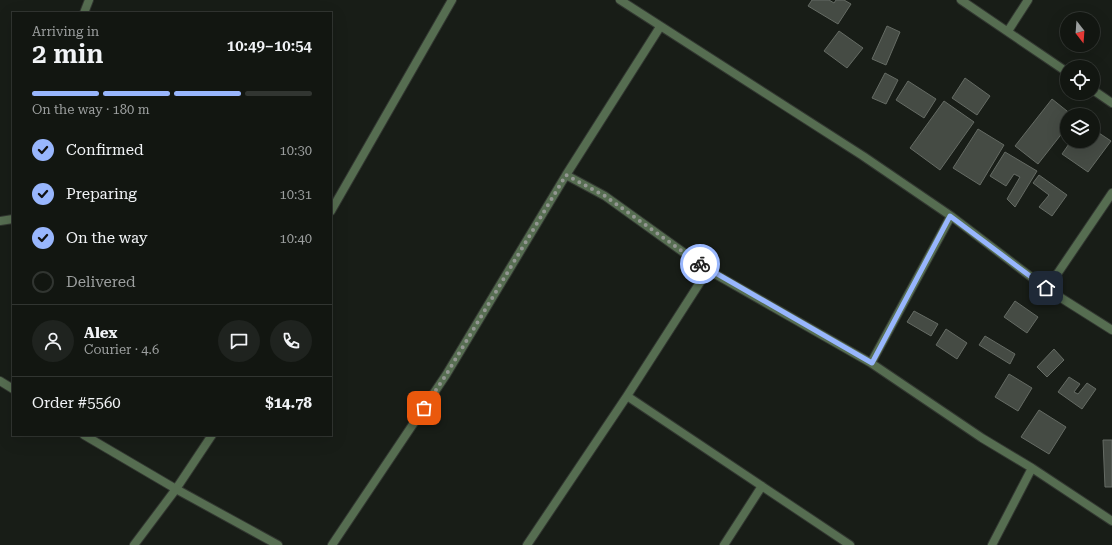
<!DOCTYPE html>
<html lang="en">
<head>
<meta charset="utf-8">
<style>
  :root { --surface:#121611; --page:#1f231f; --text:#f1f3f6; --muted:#9c9f9f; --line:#313531; --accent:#98b6fd }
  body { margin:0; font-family:"Roboto Serif",serif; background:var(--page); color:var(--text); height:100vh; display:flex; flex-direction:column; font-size:15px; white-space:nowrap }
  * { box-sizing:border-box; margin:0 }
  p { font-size:13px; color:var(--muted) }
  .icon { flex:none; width:22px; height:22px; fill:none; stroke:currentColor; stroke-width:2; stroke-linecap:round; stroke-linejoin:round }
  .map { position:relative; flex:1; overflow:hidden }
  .details { position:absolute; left:12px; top:12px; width:320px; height:424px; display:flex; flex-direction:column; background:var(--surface); border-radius:0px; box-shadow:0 4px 16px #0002,0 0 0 1px var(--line) }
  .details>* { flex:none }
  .needle { width:26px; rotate:163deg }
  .buttons { position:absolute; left:1060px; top:12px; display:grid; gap:8px }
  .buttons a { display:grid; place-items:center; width:40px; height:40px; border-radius:50%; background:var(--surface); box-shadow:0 4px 16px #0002,0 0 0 1px var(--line); font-size:20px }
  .pin { position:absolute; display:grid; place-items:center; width:34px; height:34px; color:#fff; margin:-17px; border-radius:8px; box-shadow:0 2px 6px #0006 }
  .courier { position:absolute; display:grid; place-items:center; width:40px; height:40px; margin:-20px; border:3px solid #98b6fd; border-radius:50%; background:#fff; color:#222; box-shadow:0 1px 5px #0007 }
  .head em { font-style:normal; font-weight:600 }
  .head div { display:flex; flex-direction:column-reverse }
  .head { display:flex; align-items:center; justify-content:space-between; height:68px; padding:0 20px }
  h1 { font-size:26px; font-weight:600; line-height:30px }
  .bar { display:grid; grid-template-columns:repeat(4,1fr); gap:6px 4px; align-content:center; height:48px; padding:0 20px }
  .bar i { height:5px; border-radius:3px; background:var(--line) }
  .bar .on { background:var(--accent) }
  .bar p { grid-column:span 4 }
  .line { display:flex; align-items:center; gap:10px; padding:0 20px; border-top:1px solid var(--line) }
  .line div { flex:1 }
  .round { display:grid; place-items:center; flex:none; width:42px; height:42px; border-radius:21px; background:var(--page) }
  ol { padding:0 20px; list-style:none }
  li { display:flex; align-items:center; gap:12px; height:44px }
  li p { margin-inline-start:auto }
  li .icon { padding:4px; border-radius:50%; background:var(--accent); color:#111; stroke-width:4 }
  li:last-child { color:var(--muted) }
  li i { width:22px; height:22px; border:2px solid var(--line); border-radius:50% }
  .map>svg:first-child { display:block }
  .building { fill:#454b44; stroke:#656b64 }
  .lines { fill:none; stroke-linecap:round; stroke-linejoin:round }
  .street-casing { stroke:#323731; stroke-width:10 }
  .street { stroke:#566d51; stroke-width:8 }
  .done { stroke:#929691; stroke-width:4; stroke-dasharray:0 7.2 }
  .route { stroke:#98b6fd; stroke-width:5 }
</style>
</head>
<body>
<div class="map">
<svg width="1112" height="545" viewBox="0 0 1112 545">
  <rect width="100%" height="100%" fill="#181d17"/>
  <path class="building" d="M812,0H829L834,3L836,0H844L851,4L838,24L808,6Z
    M887,26L900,32L886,65L872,59Z
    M839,31L863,48L847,68L824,51Z
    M885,73L898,80L886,104L872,98Z
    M965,78L990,96L977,115L952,98Z
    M908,81L936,99L924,118L896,100Z
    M1052,99L1072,115H1067V127L1038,164L1015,146Z
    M944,101L974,122L940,170L910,148Z
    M978,129L1004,145L980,185L953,168Z
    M1093,129L1111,141L1088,172L1062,154L1071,141H1093Z
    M1005,152L1037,171L1015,207L1007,199L1020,177L1014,174L1006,186L990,176Z
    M1039,175L1067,195L1052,216L1039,207L1049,195L1033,183Z
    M1015,301L1038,317L1027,333L1004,317Z
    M914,311L938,324L931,336L907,322Z
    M946,329L967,343L957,359L936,345Z
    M985,336L1015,354L1010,364L979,345Z
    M1054,349L1064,360L1047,377L1037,367Z
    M1009,374L1032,388L1018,411L995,397Z
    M1069,377L1080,384L1074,392L1078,394L1087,383L1096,389L1082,409L1058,392Z
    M1039,410L1066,427L1049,454L1021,437Z
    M1103,440H1112V487H1105Z"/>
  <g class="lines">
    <g class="street-casing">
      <path id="street" d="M620,0L863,156L951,216L1047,289L1112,330
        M961,0L1067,72
        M84,13L89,0
        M1008,31L1028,0
        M1093,90L1112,103
        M566,175L605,196L708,270L871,363L982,438L1032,468L1112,521
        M331,211L452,0
        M0,221L13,219
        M1047,289L1112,193
        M871,363L951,216
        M0,381L13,389
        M627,396L850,545
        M84,435L176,489L278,545
        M134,545L176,489L212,435
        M332,545L446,375L566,175L660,27
        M527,545L627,396L708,270
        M724,545L762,486
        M992,545L1032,468"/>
    </g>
    <use href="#street" class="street"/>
  </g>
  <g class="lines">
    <path class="done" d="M424,408L446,375L566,175L605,196L700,264"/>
    <path class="route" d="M700,264L872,363L950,216L1046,288"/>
  </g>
</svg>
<div class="buttons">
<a><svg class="needle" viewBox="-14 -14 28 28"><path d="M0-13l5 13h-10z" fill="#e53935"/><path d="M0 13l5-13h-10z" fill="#9c9f9f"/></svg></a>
<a><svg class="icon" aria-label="locate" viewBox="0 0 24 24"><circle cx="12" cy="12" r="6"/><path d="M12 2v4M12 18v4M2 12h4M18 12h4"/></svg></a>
<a><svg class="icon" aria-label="layers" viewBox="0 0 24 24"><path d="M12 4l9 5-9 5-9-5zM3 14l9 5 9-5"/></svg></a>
</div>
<div class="pin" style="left:424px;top:408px;background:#ea580c"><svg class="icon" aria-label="bag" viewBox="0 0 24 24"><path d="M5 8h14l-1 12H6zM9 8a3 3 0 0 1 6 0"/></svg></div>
<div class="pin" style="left:1046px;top:288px;background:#1f2937"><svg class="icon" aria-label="home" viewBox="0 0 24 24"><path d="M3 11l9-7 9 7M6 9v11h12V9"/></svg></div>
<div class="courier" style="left:700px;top:264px"><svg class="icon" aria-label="bike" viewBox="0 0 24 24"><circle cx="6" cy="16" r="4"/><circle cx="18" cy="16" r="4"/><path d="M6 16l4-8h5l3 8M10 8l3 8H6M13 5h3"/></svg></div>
<section class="details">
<div class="head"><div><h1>2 min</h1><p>Arriving in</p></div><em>10:49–10:54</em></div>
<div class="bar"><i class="on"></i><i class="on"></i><i class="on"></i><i></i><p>On the way · 180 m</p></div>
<ol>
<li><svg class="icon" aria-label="check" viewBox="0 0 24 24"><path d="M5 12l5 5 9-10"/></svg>Confirmed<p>10:30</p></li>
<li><svg class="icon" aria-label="check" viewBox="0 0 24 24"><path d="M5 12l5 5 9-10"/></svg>Preparing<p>10:31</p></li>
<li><svg class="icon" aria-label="check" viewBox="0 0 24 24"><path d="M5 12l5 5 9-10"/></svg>On the way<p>10:40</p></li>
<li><i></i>Delivered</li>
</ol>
<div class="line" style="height:72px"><a class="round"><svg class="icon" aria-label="person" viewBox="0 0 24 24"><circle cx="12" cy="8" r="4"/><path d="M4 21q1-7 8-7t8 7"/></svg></a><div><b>Alex</b><p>Courier · 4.6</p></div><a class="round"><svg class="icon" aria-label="chat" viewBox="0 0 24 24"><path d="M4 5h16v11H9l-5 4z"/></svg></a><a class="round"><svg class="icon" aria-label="phone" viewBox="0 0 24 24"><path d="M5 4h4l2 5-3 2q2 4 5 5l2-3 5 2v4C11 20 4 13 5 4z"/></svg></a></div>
<div class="line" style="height:52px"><div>Order #5560</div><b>$14.78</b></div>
</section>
</div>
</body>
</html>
